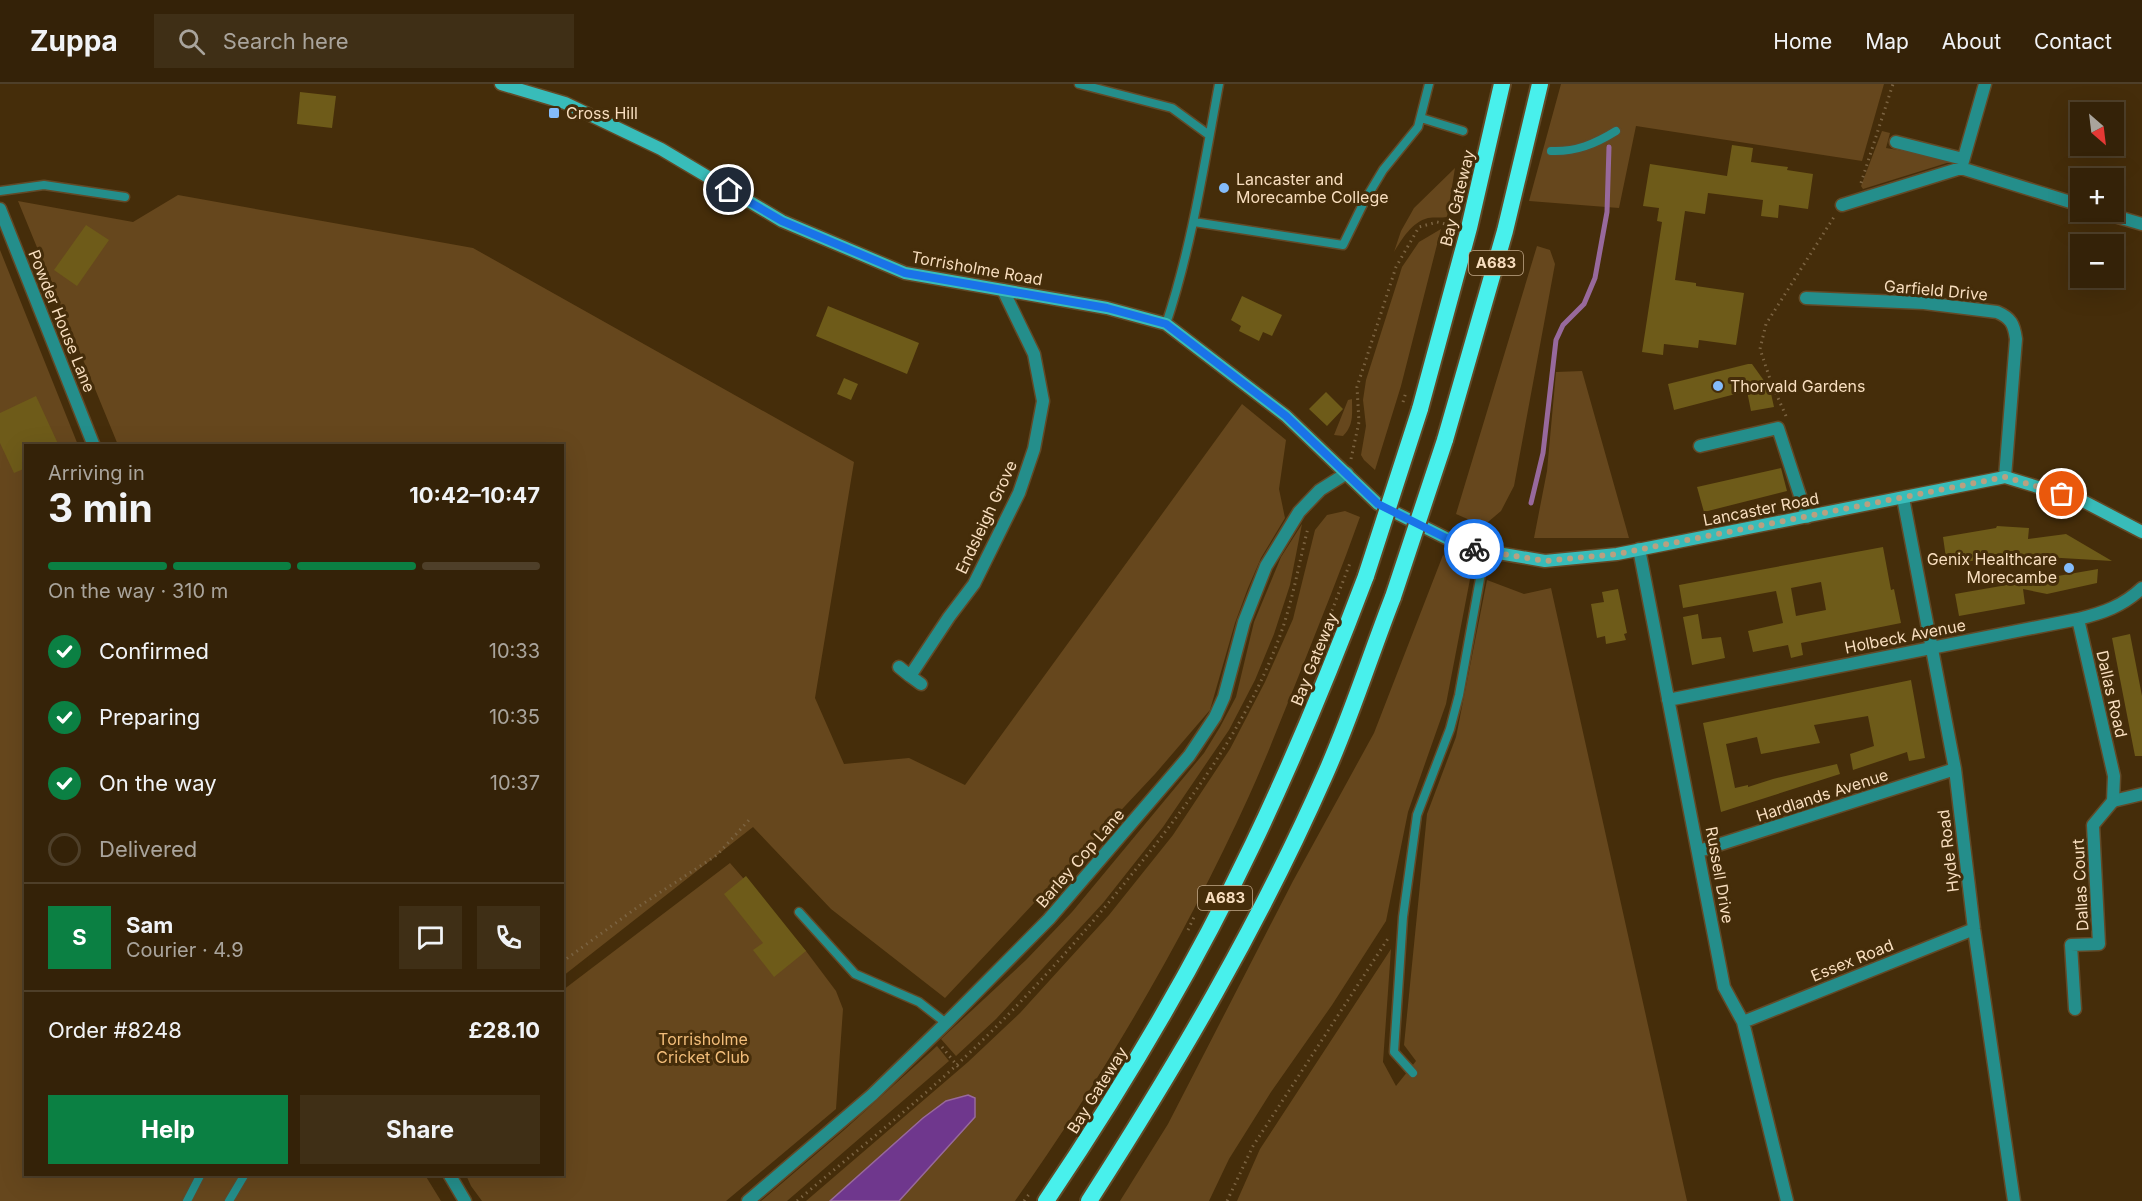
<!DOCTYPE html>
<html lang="en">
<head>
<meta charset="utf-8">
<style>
  :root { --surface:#342208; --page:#3f2f16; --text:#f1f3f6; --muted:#a9a49c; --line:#4e3f29; --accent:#0b8043 }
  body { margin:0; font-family:Inter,sans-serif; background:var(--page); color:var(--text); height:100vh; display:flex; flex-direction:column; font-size:22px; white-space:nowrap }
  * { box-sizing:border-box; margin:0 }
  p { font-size:20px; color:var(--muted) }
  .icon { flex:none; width:33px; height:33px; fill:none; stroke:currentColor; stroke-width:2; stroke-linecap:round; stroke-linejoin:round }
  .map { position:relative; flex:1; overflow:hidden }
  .side { position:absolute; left:24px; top:360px; width:540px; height:732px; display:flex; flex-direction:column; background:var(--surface); border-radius:0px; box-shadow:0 6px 24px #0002,0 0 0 2px var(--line) }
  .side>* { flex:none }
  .needle { width:39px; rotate:152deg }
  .tools { position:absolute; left:2070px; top:18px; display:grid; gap:12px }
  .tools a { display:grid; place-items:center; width:54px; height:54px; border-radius:0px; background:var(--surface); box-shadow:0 6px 24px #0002,0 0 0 2px var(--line); font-size:30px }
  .pin { position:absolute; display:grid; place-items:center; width:51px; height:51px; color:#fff; margin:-26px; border:3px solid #fff; border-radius:50%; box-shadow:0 2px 6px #0007 }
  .courier { position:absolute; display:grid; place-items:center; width:60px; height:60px; margin:-30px; border:4px solid #1a73e8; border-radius:50%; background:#fff; color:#222; box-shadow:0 2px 8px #0007 }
  .overview em { font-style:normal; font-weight:700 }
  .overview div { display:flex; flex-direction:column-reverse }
  .overview { display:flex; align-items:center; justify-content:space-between; height:102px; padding:0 24px }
  h1 { font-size:39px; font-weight:700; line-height:45px }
  .bar { display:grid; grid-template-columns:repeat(4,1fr); gap:9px 6px; align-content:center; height:72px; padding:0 24px }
  .bar i { height:8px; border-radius:4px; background:var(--line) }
  .bar .on { background:var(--accent) }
  .bar p { grid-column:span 4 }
  .line { display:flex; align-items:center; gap:15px; padding:0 24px; border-top:2px solid var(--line) }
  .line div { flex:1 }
  .round { display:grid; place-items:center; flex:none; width:63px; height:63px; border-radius:0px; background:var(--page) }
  ol { padding:0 24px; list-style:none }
  li { display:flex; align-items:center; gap:18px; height:66px }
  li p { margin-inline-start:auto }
  li .icon { padding:6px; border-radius:50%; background:var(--accent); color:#fff; stroke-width:4 }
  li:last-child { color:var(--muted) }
  li i { width:33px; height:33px; border:3px solid var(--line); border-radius:50% }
  .action { display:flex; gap:12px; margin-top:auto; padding:12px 24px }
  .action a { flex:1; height:69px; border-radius:0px; background:var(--accent); color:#fff; font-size:24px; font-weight:700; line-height:69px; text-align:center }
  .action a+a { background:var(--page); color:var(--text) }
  header { display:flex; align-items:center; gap:36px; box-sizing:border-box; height:84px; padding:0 30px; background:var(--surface); border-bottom:2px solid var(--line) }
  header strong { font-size:28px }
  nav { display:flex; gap:33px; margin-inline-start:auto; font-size:21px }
  .search { width:420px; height:54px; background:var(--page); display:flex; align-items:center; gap:15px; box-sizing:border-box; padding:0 21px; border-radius:0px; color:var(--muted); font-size:22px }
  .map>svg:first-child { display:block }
  .green { fill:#66471d }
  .water { fill:#6f378d; stroke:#98699c; stroke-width:1.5 }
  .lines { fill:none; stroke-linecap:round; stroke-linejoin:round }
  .stream { stroke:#98699c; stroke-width:5 }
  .building { fill:#6e5b19; fill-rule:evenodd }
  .service-casing { stroke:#624927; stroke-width:11 }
  .pedestrian-casing { stroke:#624927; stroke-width:15 }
  .minor-casing { stroke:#624927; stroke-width:15 }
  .secondary-casing { stroke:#624927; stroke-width:15 }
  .trunk-casing { stroke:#624927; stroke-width:20 }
  .path { stroke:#7c6442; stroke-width:3; stroke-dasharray:1.5 4.5; stroke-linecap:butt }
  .service { stroke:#248e8b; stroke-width:8 }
  .pedestrian { stroke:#248e8b; stroke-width:12 }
  .minor { stroke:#248e8b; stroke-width:12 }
  .secondary { stroke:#38bcb9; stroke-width:12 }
  .trunk { stroke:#48f0ec; stroke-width:16 }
  .trunk-bridge-casing { stroke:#624927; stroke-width:20; stroke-linecap:butt }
  .path-bridge { stroke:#7c6442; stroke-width:3; stroke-dasharray:1.5 4.5; stroke-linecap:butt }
  .trunk-bridge { stroke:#48f0ec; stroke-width:16 }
  .done { stroke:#b9a080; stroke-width:6; stroke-dasharray:0 10.8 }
  .route { stroke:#1a73e8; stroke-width:8 }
  .poi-dot { fill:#84bcfb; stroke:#452d0a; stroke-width:2 }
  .labels { text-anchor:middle; stroke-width:6; stroke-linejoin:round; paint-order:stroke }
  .shield { fill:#452d0a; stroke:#c2a989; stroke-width:1.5 }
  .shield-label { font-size:15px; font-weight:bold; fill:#f8debf }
  .poi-label { font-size:16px; fill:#f8debf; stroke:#452d0a; text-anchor:start }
  .street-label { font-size:16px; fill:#f8debf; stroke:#452d0a }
  .park-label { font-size:16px; fill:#f2bd7a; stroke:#452d0a }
</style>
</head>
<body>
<header>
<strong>Zuppa</strong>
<div class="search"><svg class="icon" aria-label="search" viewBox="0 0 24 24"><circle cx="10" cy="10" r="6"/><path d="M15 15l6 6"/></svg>Search here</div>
<nav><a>Home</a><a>Map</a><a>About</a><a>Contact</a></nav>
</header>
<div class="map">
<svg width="2142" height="1117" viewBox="0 0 2142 1117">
  <rect width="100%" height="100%" fill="#452d0a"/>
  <path class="green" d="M1561,0H1884L1862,77L1636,42L1619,124L1529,117Z
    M1882,47L1890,49L1886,64L1934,72L1950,78L1863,105L1861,102Z
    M1455,84L1447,133C1441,134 1434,133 1428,134C1412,138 1402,155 1394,168L1401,147L1414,124Z
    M178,111L473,164L854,378L815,614L844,680L909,674L965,701L1242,320L1286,356L1279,405L1285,434L1261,474L1248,504L1235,539L1210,626L1155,690L945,914L831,825L753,743L563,892L562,362L118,361L18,117L133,138Z
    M1441,145L1401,302L1375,386L1364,376L1361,371L1366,342L1363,316L1366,296L1402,183L1419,158Z
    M1537,162L1550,166L1555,180L1514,402L1501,427L1488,438L1472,437L1456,430Z
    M0,166L78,361L26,362V1090L425,1091L441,1117H0Z
    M1582,287L1629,454H1534L1547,387L1556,288Z
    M1352,315C1352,330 1354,341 1343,352L1334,351L1348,316Z
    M1345,427L1360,433C1342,484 1321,535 1301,586C1284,628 1268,670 1249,712C1185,853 1105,990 1015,1117H806L968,978L1020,929L1109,831L1173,751L1230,665L1265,598L1293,535L1315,446L1327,431Z
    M1302,440L1290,501L1274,550L1255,596L1229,646L1163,743L1103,819L996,935L956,972L941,955L1026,876L1072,828L1204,669L1220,643L1236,613L1254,538L1281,473Z
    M1443,471L1471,490L1446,620L1408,728L1386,837L1332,921L1271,1008L1229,1075L1209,1117H1120L1168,1040L1293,797L1374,649Z
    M1487,496L1524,510L1551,504L1687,1117H1237L1260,1065L1391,865L1383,978L1396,1002L1416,977L1404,961L1427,730L1456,653Z
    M730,779L806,867L836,907L843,925L836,1025L726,1117H482L471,1102L466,1091L562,1090L563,906Z
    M937,962L949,977L787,1117H761L843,1047Z"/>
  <path class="water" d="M968,1011L975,1014V1033L899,1117H830L923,1034L946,1017Z"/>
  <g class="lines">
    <path class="stream" d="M1531,419L1543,369L1556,256L1563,241L1584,220L1595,194L1607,128L1609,63"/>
  </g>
  <path class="building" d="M300,8L336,12L332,44L297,40Z
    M1732,61L1753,64L1751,78L1788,83L1787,86L1813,90L1808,125L1779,121L1778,134L1761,132L1763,116L1708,109L1705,130L1685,127L1675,196L1696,199V202L1744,209L1736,261L1699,256L1698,264L1664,260L1663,271L1642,268L1662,138L1657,137L1659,124L1643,122L1650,80L1727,92Z
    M86,141L109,156L77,202L54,186Z
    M1242,212L1282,231L1272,252L1263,248L1259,257L1239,247L1241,242L1231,236Z
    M828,222L919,259L907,290L816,252Z
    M1748,280H1752L1770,305L1774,323L1751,327L1747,307L1674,326L1668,300Z
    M844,294L858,300L851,316L837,310Z
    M1326,308L1343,325L1327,342L1309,325Z
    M36,312L59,362H26V384L14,389L0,359V329Z
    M1781,384L1787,407L1704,428L1697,403Z
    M1997,442L2029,444L2028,455L2066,450L2112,477L1977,469L1978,476L1947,481L1943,453L1996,444Z
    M1883,463L1891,506L1894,505L1901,539L1801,559L1803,571L1791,574L1788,561L1753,568L1748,547L1783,539L1776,507L1683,524L1679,501ZM1821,498L1826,526L1796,532L1791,504Z
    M2098,485L2097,499L2047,510L2023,505L2025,520L1959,532L1955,510Z
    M1618,505L1627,549L1624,550L1626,556L1606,560L1605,552L1597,554L1591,520L1604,518L1602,508Z
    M1698,530L1702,555L1721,553L1725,574L1692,581L1683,533Z
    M2130,550L2142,612V672H2135L2112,554Z
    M1911,596L1925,674L1909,677L1907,668L1853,686L1850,670L1874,662L1868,632L1814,641L1820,659L1761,670L1757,653L1726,660L1735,704L1748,701V703L1773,695L1837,680L1840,690L1721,728L1703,639Z
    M746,792L806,867L774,893L753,866L763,859L724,810Z"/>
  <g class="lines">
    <g class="service-casing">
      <path id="service" d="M1079,0L1172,24L1209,51
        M1421,34L1463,47
        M1551,67C1576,68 1595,60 1616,47
        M0,107L44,101L125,113
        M1194,138L1343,161L1365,116L1383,86L1418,43L1429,0
        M1166,240C1192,162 1204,81 1219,0
        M799,828L855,890L919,918L946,939
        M1413,989L1394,968L1403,833L1417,731L1450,645L1459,611L1485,467
        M187,1117L201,1090
        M229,1117L245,1090"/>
    </g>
    <g class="pedestrian-casing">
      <path id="pedestrian" d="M2113,717L2142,710"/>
    </g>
    <g class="minor-casing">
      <path id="minor" d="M1896,58L1963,75
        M1961,84L2080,121
        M1961,84L1985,0
        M1842,121L1961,84
        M0,125L94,362
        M2101,128L2142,140
        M1806,214L1924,219L1997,228C2011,234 2014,240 2016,255L2005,393
        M1700,362L1778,344L1807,433
        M1903,414L1955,685L1974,845L2014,1117
        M1639,465L1724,903L1743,938L1787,1117
        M899,583L910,592L949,533L974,500L1019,409L1034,365L1043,317L1034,270L1003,206
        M910,592L921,600
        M1668,616L2078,535C2103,529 2123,522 2142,504
        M1699,767L1955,685
        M2075,925L2071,861L2099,860L2093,741L2113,717L2114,692L2078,535
        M1743,938L1974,845
        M449,1090L465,1117
        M748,1117L872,1011L946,939L1049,835L1189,672L1215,633L1224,613L1244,538L1266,482L1299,428L1320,406L1347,389"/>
    </g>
    <g class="secondary-casing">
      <path id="secondary" d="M501,0L565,19L661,65L782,137L905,189L1107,224L1166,240L1286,332L1378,420L1446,454L1474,465L1545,477L1617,470L2005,393L2081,416L2142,448"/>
    </g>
    <g class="trunk-casing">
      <path id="trunk" d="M1420,325L1469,144L1502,0
        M1445,356L1505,147L1540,0
        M1046,1117C1123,1003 1194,884 1253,760C1295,672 1332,582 1366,492
        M1089,1117C1177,980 1259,841 1325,691C1351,633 1370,572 1393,513"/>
    </g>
    <path class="path" d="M1861,99L1893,0
      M1448,149L1455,118
      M1786,332L1771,298L1760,265L1766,240L1834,133
      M1351,375L1359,338L1357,303L1396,183L1419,143L1437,138L1450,141
      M1317,566L1350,479
      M1188,846L1194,833
      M562,878L635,825L717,771L749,736
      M942,963L960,985
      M797,1117C852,1070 910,1025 963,975C1030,912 1091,842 1148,770C1201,703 1252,630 1281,549C1293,515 1299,479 1308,444
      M1024,1117L1030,1109
      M1227,1117L1253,1062L1389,853"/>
    <use href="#service" class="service"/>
    <use href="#pedestrian" class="pedestrian"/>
    <use href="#minor" class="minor"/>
    <use href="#secondary" class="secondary"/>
    <use href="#trunk" class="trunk"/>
    <g class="trunk-bridge-casing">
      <path id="trunk-bridge" d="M1366,492L1420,325
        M1393,513L1445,356"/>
    </g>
    <path class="path-bridge" d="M1403,318L1406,308"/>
    <use href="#trunk-bridge" class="trunk-bridge"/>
  </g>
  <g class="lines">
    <path class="done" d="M1474,465L1545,477L1617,470L2005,393L2062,410"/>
    <path class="route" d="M729,106L782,137L905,189L1107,224L1166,240L1286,332L1378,420L1446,454L1474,465"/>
  </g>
  <g class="poi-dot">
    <rect x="548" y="23" width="12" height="12" rx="3"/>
    <circle cx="1224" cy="104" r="6"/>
    <circle cx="1718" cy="302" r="6"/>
    <circle cx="2069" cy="484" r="6"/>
  </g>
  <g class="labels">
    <g class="shield">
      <rect x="1469" y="167" width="54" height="24" rx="4.5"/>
      <rect x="1198" y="802" width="54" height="24" rx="4.5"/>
    </g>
    <g class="shield-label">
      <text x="1496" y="184">A683</text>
      <text x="1225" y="819">A683</text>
    </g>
    <g class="poi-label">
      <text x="566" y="35">Cross Hill</text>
      <text x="1236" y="101">Lancaster and<tspan x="1236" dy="18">Morecambe College</tspan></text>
      <text x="1730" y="308">Thorvald Gardens</text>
      <text x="2057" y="481" text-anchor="end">Genix Healthcare<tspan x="2057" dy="18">Morecambe</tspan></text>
    </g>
    <g class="street-label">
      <text transform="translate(1457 114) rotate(-76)" y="6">Bay Gateway</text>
      <text transform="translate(977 184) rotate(10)" y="6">Torrisholme Road</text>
      <text transform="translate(1936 206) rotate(5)" y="6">Garfield Drive</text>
      <text transform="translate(62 237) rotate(68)" y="6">Powder House Lane</text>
      <text transform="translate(1761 425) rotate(-11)" y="6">Lancaster Road</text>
      <text transform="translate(986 433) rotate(-65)" y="6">Endsleigh Grove</text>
      <text transform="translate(1905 552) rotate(-11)" y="6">Holbeck Avenue</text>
      <text transform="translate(1314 575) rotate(-68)" y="6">Bay Gateway</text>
      <text transform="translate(2112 610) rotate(77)" y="6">Dallas Road</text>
      <text transform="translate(1822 711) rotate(-18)" y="6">Hardlands Avenue</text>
      <text transform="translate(1948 767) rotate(-97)" y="6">Hyde Road</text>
      <text transform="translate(1080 774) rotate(-49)" y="6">Barley Cop Lane</text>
      <text transform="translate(1720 791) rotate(80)" y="6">Russell Drive</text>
      <text transform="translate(2080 801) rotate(-93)" y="6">Dallas Court</text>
      <text transform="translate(1852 876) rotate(-22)" y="6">Essex Road</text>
      <text transform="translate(1097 1006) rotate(-58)" y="6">Bay Gateway</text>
    </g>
    <g class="park-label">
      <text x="703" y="961">Torrisholme<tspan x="703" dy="18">Cricket Club</tspan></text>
    </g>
  </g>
</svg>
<div class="tools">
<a><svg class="needle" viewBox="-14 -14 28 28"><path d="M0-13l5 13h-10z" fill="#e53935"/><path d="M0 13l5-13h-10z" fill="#a9a49c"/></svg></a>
<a>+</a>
<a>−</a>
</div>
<div class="pin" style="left:2062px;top:410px;background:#ea580c"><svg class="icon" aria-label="bag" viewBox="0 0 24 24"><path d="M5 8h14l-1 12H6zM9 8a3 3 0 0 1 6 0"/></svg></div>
<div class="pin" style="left:729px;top:106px;background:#1f2937"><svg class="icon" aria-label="home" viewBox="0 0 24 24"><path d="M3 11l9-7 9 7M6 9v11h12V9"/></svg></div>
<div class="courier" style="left:1474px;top:465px"><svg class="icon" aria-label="bike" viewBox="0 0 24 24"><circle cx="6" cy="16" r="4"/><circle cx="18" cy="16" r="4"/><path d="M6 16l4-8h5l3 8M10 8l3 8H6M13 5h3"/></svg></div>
<section class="side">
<div class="overview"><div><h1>3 min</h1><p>Arriving in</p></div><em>10:42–10:47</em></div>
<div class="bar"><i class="on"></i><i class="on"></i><i class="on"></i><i></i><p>On the way · 310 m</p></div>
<ol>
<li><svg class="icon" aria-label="check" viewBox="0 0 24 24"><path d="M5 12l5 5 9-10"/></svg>Confirmed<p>10:33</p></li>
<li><svg class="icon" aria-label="check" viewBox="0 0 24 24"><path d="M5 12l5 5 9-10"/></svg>Preparing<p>10:35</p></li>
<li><svg class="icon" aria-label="check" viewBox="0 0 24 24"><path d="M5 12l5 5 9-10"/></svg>On the way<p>10:37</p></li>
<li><i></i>Delivered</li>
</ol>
<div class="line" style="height:108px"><b class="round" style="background:var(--accent);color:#fff">S</b><div><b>Sam</b><p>Courier · 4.9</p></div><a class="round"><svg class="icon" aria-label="chat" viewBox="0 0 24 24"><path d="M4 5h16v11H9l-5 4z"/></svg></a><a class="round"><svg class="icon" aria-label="phone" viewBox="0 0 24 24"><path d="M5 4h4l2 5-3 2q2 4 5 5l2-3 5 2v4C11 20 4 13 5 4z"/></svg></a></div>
<div class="line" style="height:78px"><div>Order #8248</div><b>£28.10</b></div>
<div class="action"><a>Help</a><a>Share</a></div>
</section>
</div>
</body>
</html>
